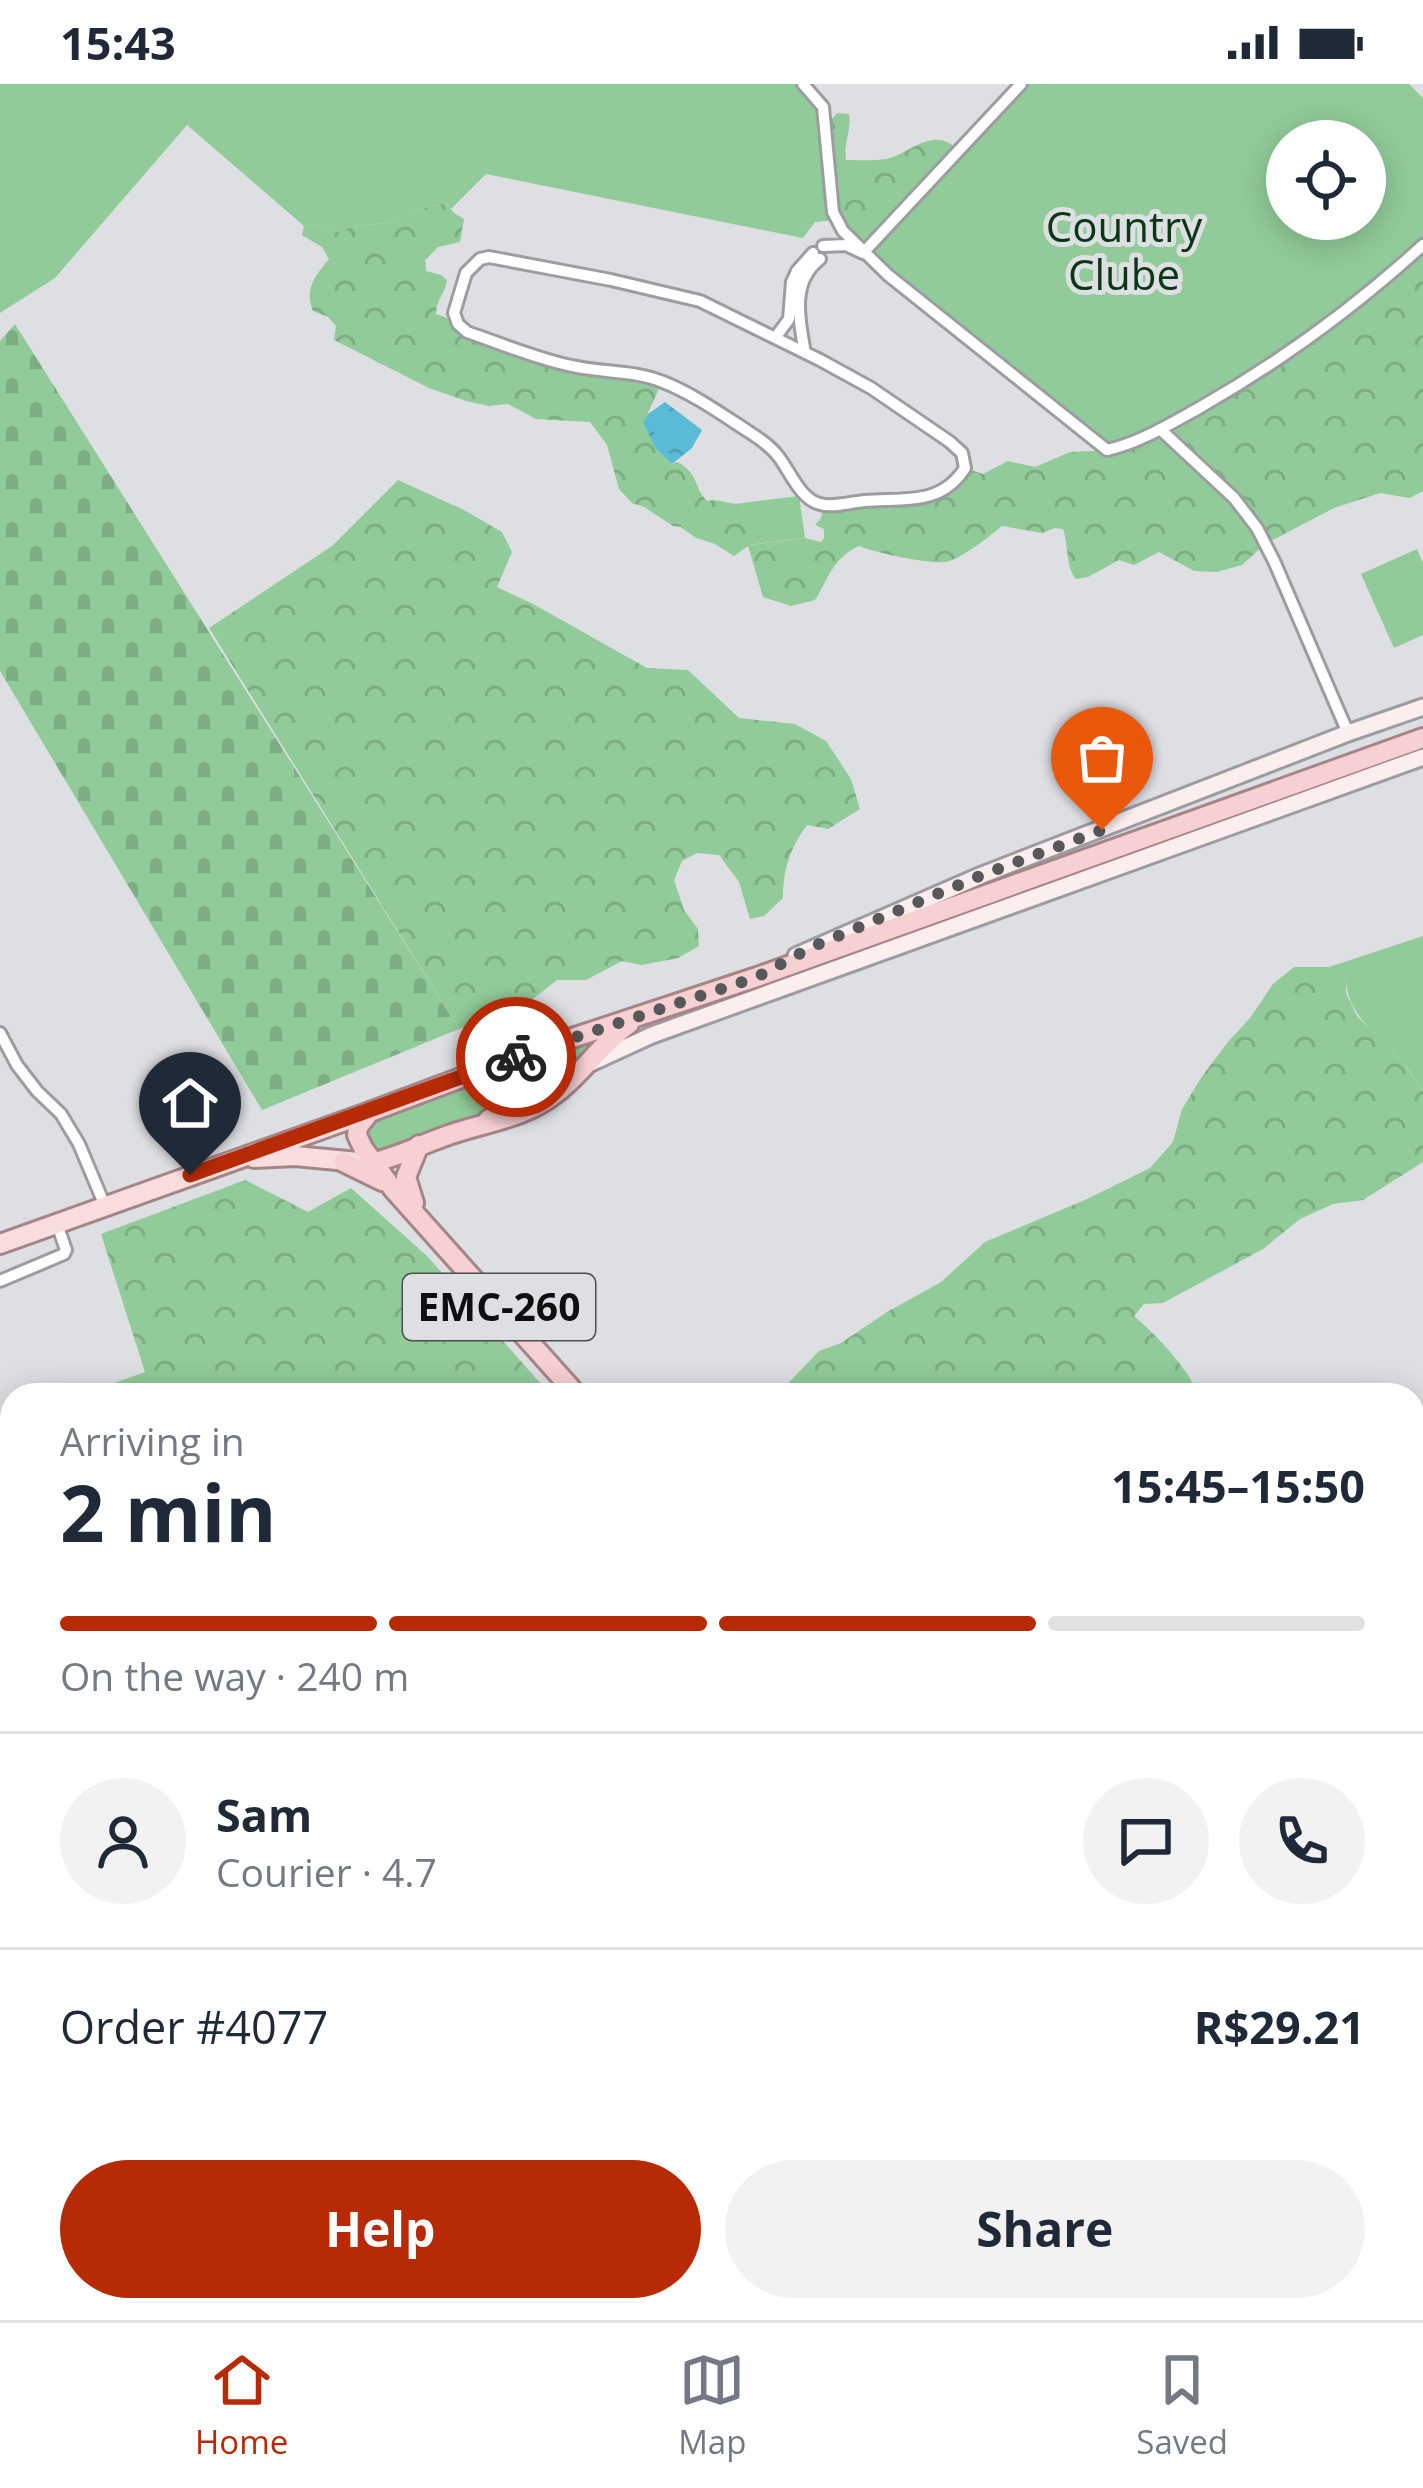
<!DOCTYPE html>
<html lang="en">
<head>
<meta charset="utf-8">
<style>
  :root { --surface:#fff; --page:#f2f2f3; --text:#1f2937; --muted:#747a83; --line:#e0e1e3; --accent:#b62a06 }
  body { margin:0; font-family:"Open Sans",sans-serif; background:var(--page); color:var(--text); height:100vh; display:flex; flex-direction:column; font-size:45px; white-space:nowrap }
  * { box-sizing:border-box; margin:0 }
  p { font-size:39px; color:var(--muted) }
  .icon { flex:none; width:66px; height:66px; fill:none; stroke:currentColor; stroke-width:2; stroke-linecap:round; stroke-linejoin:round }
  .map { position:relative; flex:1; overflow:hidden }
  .panel { position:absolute; left:0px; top:1299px; width:1425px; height:939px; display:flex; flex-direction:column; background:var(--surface); border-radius:36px 36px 0 0; box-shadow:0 6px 30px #0003 }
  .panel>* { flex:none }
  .tools { position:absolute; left:1266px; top:36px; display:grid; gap:24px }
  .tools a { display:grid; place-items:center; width:120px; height:120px; border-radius:50%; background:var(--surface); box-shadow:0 6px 30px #0003; font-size:60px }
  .pin { position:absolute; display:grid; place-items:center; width:102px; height:102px; color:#fff; margin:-123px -51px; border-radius:50% 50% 50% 0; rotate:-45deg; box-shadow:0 0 12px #0007 }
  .pin .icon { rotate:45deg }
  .courier { position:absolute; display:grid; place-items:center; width:120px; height:120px; margin:-60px; border:9px solid #b62a06; border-radius:50%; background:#fff; color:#222; box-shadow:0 3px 15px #0007 }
  .overview em { font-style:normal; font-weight:700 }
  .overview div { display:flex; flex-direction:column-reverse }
  .overview { display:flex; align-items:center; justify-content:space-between; height:204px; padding:0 60px }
  h1 { font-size:78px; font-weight:700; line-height:90px }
  .bar { display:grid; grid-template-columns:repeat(4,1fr); gap:18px 12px; align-content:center; height:144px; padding:0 60px }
  .bar i { height:15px; border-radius:9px; background:var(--line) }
  .bar .active { background:var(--accent) }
  .bar p { grid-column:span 4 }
  .line { display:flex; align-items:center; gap:30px; padding:0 60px; border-top:3px solid var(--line) }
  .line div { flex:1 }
  .round { display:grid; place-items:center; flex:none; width:126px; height:126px; border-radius:63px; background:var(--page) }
  .button { display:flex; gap:24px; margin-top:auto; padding:24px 60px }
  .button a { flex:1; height:138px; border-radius:72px; background:var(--accent); color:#fff; font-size:48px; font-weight:700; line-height:138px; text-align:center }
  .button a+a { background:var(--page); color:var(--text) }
  .status { display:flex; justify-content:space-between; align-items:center; height:84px; padding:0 60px; background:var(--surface); direction:ltr }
  .status svg { height:33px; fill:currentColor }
  .menu { display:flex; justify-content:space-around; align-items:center; height:168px; border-top:3px solid var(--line); background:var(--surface); font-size:33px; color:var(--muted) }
  .menu a { display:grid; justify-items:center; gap:6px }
  .menu .active { color:var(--accent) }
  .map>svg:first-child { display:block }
  .green { fill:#91cb99; fill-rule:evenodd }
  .forest { fill:url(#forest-crowns) }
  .cemetery { fill:url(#cemetery-stones) }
  .water { fill:url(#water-ripples) }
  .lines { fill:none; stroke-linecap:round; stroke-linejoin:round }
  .minor-casing { stroke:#9c9da0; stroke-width:16 }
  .tertiary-casing { stroke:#9c9da0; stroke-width:20 }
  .secondary-casing { stroke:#9c9da0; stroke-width:21 }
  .primary-casing { stroke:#a48588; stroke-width:24 }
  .trunk-casing { stroke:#a48588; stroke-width:24 }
  .minor { stroke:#fff; stroke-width:10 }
  .tertiary { stroke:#fff; stroke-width:14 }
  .secondary { stroke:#fcedee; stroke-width:15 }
  .primary { stroke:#f9dcde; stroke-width:18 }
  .trunk { stroke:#f7d0d3; stroke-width:18 }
  .done { stroke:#57585a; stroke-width:12; stroke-dasharray:0 21.6 }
  .route { stroke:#b62a06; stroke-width:15 }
  .labels { text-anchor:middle; stroke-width:10; stroke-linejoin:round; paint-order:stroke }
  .shield { fill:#dedfe3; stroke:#4d4d4f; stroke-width:3 }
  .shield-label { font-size:39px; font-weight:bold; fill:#0f0f10 }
  .park-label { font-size:42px; fill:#0a3816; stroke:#dedfe3 }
</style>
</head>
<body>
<div class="status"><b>15:43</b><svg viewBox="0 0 49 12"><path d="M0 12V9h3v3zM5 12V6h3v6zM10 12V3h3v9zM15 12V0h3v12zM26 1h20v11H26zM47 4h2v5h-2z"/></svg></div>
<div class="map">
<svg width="1423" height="2236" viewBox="0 0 1423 2236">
  <defs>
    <pattern id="forest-crowns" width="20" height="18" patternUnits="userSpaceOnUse" patternTransform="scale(3)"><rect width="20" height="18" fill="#91cb99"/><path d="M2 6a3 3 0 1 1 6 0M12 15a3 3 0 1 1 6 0" fill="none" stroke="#7cad83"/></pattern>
    <pattern id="cemetery-stones" width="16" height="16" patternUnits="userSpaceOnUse" patternTransform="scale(3)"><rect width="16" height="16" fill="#91cb99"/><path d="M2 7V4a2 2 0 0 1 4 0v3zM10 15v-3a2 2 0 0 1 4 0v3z" fill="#7cad83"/></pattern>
    <pattern id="water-ripples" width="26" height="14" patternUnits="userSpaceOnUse" patternTransform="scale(3)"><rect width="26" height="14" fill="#5abbd6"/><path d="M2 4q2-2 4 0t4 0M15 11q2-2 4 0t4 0" fill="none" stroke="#4da0b7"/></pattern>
  </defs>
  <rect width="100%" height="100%" fill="#dedfe3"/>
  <path class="green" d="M0,0H803L823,23L837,136L815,138L803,154L486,90L451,125L446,119L415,126L394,138L352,143L338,148L320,141L304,142L187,41L55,194L0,229Z
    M1021,0H1409L1423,14V161L1248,296L1111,366L863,169ZM1287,57H1365V135H1287Z
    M799,412L805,454L748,461L742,419Z
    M1417,465L1423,479V551L1394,564L1361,490Z
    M1423,852V1008C1416,997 1409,985 1400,975C1377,950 1347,931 1346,895L1329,883Z
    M603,951L554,1007L513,1029L514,1011L505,987Z
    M482,995L499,1004L497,1026L385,1068C365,1064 364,1050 373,1035Z
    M12,1894V2016L0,1995V1901Z
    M1413,2020L1423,2026V2189L1413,2198Z"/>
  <path class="forest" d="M837,29L849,30C852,45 843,60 846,76C858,76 875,77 886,75C913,69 931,41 959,66L863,169L837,136L826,42Z
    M446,119L454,129L464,135L460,158L438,163L425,176L426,187L441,191L447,196C445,210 436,216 436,230L562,280L662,298L644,338L656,365L672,380L677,378C699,389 693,402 707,417C720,414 729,422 742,419L749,461L805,454L821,458L824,454V445L815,441L821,434L824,421L927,412L965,384L983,390L1008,377L1035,383L1070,368L1111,366L1247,297L1423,161V407L1410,414L1380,409L1334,424L1265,460L1242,481L1217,488L1194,487L1159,468L1134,481L1119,476L1088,493L1076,495C1065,482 1069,461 1063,445L1055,444L1042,449L1002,442C990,452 960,476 945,478C928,480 876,469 859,462C833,474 829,493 815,516L791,522L763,513L748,462L734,472L715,460L696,454L681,443L673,442L644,423L632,419L619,405L607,361L590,338L536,335L508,320L489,322L466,317L429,304L334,256L336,242L328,233L313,227C304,205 315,192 329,175L322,163L302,151L304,142L320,141L338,148L352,143L394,138L415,126Z
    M398,396L464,426L502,448L512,468L497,503L535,521L647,584L688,586L739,634L795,640L826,657L851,695L860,725L828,745L807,741C790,764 783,786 783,814L764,832L750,835L739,798L719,771L697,769L682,777L674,796L684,826L698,845L699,862L678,874L642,881L622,877L586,896H557L524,922L459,945L209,544L332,462Z
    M1294,883H1329L1346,895V909L1357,932L1403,978L1423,1008V1078L1363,1116L1333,1120L1300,1135L1263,1165L1163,1219L1144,1220L1134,1232C1161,1255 1183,1280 1200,1311H777L819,1267L841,1259L887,1228L941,1198L985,1158L1087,1115L1150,1084L1173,1058L1182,1025L1201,994L1227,959L1250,934L1273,900Z
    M245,1096L308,1128L351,1104L427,1172L551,1311H80L145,1288L101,1150Z
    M12,1542V1727L0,1735V1551Z
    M490,2226H750L759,2236H497Z
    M856,2226H990L978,2236H886Z
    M1182,2226H1352L1360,2236H1170Z"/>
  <path class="cemetery" d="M15,240L459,945L262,1026L0,587V257Z"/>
  <path class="water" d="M665,318L702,346L692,364L672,380L656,365L643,338L648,330Z"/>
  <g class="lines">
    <g class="minor-casing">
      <path id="minor" d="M803,0L823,23L833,128L843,147L888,191L1107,366C1139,359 1170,340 1199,324C1280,278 1354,224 1423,161
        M823,162L846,161L863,169L1021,0
        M489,173L611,196L700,217L820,276L871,304L950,358L962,369L965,384C941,422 903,414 865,417C851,418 833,424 820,420C800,415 790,387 778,372C769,360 755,352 743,344C717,327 691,309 663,298C634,286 602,289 572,282C537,275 502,260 467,248L458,240L454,229L466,189L480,175Z
        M775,254L789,235L792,198L797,187L813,169
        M805,269C799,236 790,198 820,175
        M1160,345L1234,414L1257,444L1274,477L1348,649
        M0,949L17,981L37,1007L61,1030L79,1060L105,1122
        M0,1197L64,1170L66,1166L57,1140
        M0,2010L12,2031
        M0,2186L12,2178
        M1413,2204L1423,2196
        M1413,2224L1423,2235
        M291,2226L292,2236"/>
    </g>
    <g class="tertiary-casing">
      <path id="tertiary" d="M0,1897L12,1890"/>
    </g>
    <g class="secondary-casing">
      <path id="secondary" d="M796,872L982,791L1348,649L1423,623
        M591,979L652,951L1423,673"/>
    </g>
    <g class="primary-casing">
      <path id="primary" d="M254,1074L295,1072L358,1078
        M0,1160L370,1028"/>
    </g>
    <g class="trunk-casing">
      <path id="trunk" d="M481,989L499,993L508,1009L503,1026L488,1036
        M343,1078L382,1097
        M374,1078C398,1073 420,1061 443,1053C480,1039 524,1035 555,1010C583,989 601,959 629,940
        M414,1119L406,1093L419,1061
        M577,1311L393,1105L363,1064L357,1051L358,1043L370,1028L533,967L757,893L1423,654
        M1370,2226L1377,2236
        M1387,2226L1395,2236"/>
    </g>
    <use href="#minor" class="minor"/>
    <use href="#tertiary" class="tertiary"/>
    <use href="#secondary" class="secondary"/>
    <use href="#primary" class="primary"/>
    <use href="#trunk" class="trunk"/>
  </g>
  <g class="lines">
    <path class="done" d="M516,973L757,893L812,863L982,791L1102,746"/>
    <path class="route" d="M190,1091L516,973"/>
  </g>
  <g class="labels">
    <rect class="shield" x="403" y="1190" width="192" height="66" rx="9"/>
    <g class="shield-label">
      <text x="499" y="1237">EMC-260</text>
    </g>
    <g class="park-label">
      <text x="1124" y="158">Country<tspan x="1124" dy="48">Clube</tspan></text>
    </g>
  </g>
</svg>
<div class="tools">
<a><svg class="icon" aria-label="locate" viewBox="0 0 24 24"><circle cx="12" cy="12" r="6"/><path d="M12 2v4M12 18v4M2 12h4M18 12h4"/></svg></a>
</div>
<div class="pin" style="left:1102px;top:746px;background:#ea580c"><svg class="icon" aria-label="bag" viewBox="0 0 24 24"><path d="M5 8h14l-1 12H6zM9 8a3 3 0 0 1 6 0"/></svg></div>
<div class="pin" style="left:190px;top:1091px;background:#1f2937"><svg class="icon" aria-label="home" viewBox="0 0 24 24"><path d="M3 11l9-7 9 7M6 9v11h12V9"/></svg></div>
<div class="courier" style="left:516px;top:973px"><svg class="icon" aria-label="bike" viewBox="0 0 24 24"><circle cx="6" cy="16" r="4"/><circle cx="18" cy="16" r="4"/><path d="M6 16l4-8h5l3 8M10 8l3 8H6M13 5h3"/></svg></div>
<section class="panel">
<div class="overview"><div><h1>2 min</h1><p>Arriving in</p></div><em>15:45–15:50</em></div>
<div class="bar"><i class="active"></i><i class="active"></i><i class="active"></i><i></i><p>On the way · 240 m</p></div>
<div class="line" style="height:216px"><a class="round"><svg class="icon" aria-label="person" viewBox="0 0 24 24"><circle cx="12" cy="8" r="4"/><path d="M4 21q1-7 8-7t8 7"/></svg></a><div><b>Sam</b><p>Courier · 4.7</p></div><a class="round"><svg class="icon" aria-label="chat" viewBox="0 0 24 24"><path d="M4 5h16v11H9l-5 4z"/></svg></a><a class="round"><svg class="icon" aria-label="phone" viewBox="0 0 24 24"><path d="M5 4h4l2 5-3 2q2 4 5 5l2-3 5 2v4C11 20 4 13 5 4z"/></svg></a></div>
<div class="line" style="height:156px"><div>Order #4077</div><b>R$29.21</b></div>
<div class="button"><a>Help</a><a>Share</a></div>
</section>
</div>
<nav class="menu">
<a class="active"><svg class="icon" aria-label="home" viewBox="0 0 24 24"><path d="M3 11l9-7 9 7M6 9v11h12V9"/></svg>Home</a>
<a><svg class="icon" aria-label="map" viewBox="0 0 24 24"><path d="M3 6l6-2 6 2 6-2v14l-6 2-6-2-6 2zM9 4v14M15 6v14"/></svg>Map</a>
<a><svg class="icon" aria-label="saved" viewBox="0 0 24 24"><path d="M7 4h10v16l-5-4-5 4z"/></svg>Saved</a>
</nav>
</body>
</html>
